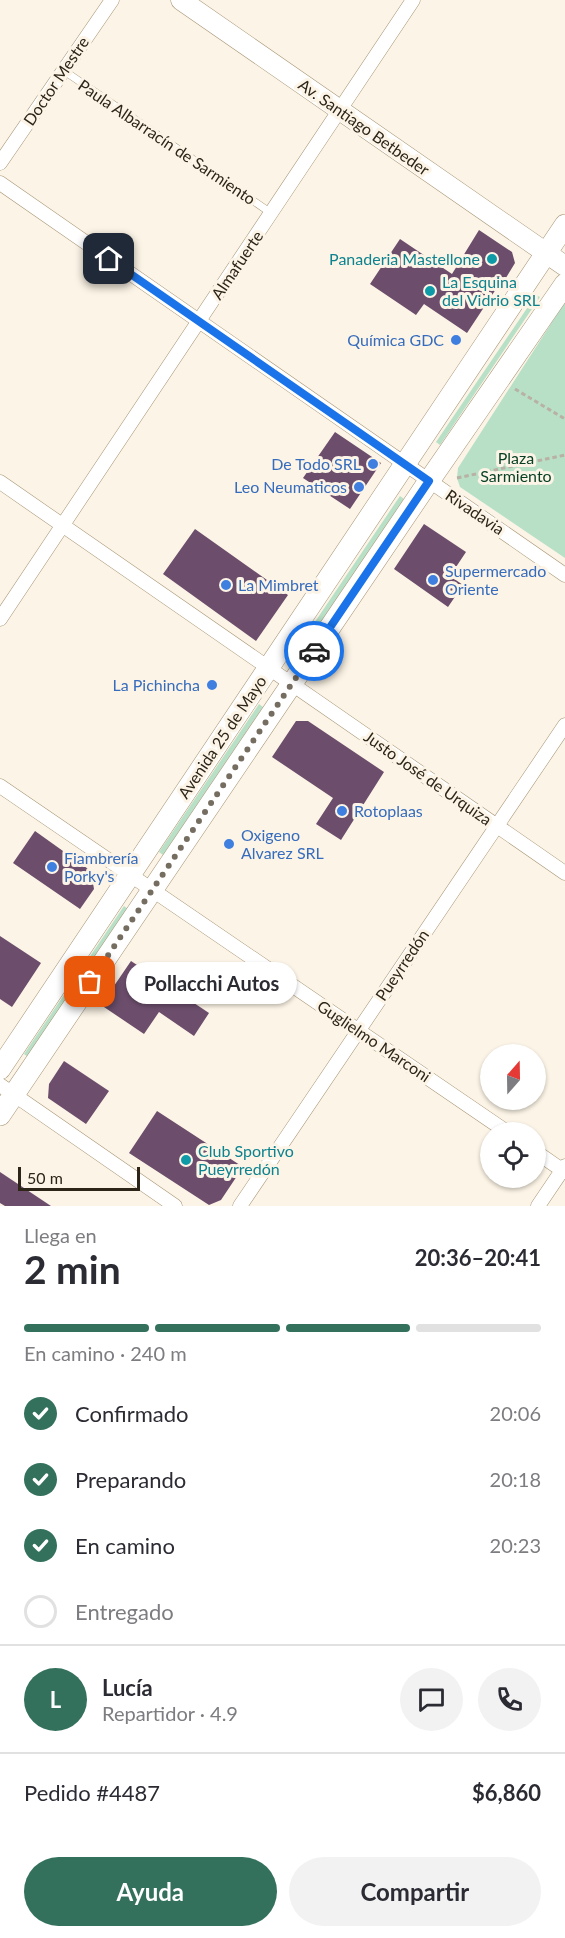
<!DOCTYPE html>
<html lang="es">
<head>
<meta charset="utf-8">
<style>
  :root { --surface:#fff; --page:#f2f2f3; --text:#2b2b33; --muted:#7c7c81; --line:#e1e1e2; --accent:#33715d }
  body { margin:0; font-family:Lato,sans-serif; background:var(--page); color:var(--text); height:100vh; display:flex; flex-direction:column; font-size:22px; white-space:nowrap }
  * { box-sizing:border-box; margin:0 }
  p { font-size:20px; color:var(--muted) }
  .icon { flex:none; width:33px; height:33px; fill:none; stroke:currentColor; stroke-width:2; stroke-linecap:round; stroke-linejoin:round }
  .map { position:relative; height:1206px; overflow:hidden }
  .details { display:flex; flex-direction:column; background:var(--surface); flex:1 }
  .details>* { flex:none }
  .needle { width:39px; rotate:20deg }
  .fabs { position:absolute; left:480px; top:1044px; display:grid; gap:12px }
  .fabs a { display:grid; place-items:center; width:66px; height:66px; border-radius:50%; background:var(--surface); box-shadow:0 2px 4px #0004; font-size:30px }
  .scale { position:absolute; left:18px; bottom:15px; width:122px; box-sizing:border-box; padding-left:6px; border:3px solid #2c2518; border-top:0; font-size:16px; line-height:21px; white-space:nowrap; color:#2c2518; -webkit-text-stroke:4px #fcf4e6; paint-order:stroke }
  .pin { position:absolute; display:grid; place-items:center; width:51px; height:51px; color:#fff; margin:-26px; border-radius:12px; box-shadow:0 3px 9px #0006 }
  .courier { position:absolute; display:grid; place-items:center; width:60px; height:60px; margin:-30px; border:4px solid #1a73e8; border-radius:50%; background:#fff; color:#222; box-shadow:0 2px 8px #0007 }
  .bubble { position:absolute; height:42px; border-radius:21px; background:var(--surface); box-shadow:0 2px 4px #0004; font-size:20px; font-weight:700; line-height:42px; text-align:center }
  .head em { font-style:normal; font-weight:700 }
  .head div { display:flex; flex-direction:column-reverse }
  .head { display:flex; align-items:center; justify-content:space-between; height:102px; padding:0 24px }
  h1 { font-size:39px; font-weight:700; line-height:45px }
  .bar { display:grid; grid-template-columns:repeat(4,1fr); gap:9px 6px; align-content:center; height:72px; padding:0 24px }
  .bar i { height:8px; border-radius:4px; background:var(--line) }
  .bar .active { background:var(--accent) }
  .bar p { grid-column:span 4 }
  .line { display:flex; align-items:center; gap:15px; padding:0 24px; border-top:2px solid var(--line) }
  .line div { flex:1 }
  .round { display:grid; place-items:center; flex:none; width:63px; height:63px; border-radius:32px; background:var(--page) }
  ol { padding:0 24px; list-style:none }
  li { display:flex; align-items:center; gap:18px; height:66px }
  li p { margin-inline-start:auto }
  li .icon { padding:6px; border-radius:50%; background:var(--accent); color:#fff; stroke-width:4 }
  li:last-child { color:var(--muted) }
  li i { width:33px; height:33px; border:3px solid var(--line); border-radius:50% }
  .action { display:flex; gap:12px; margin-top:auto; padding:12px 24px }
  .action a { flex:1; height:69px; border-radius:36px; background:var(--accent); color:#fff; font-size:24px; font-weight:700; line-height:69px; text-align:center }
  .action a+a { background:var(--page); color:var(--text) }
  .map>svg:first-child { display:block }
  .green { fill:#b7e0c7 }
  .building { fill:#6c4e6c }
  .lines { fill:none; stroke-linecap:round; stroke-linejoin:round }
  .service-casing { stroke:#a79475; stroke-width:8 }
  .minor-casing { stroke:#a79475; stroke-width:15 }
  .secondary-casing { stroke:#a79475; stroke-width:21 }
  .primary-casing { stroke:#a79475; stroke-width:22 }
  .path { stroke:#b9b1a3; stroke-width:3; stroke-dasharray:4.5 3; stroke-linecap:butt }
  .service { stroke:#fff; stroke-width:7 }
  .minor { stroke:#fff; stroke-width:14 }
  .secondary { stroke:#fff; stroke-width:20 }
  .primary { stroke:#fff; stroke-width:21 }
  .done { stroke:#756d60; stroke-width:6; stroke-dasharray:0 10.8 }
  .route { stroke:#1a73e8; stroke-width:8 }
  .culture-dot { fill:#0f9aa8; stroke:#fcf4e6; stroke-width:2 }
  .shop-dot { fill:#3f7fe0; stroke:#fcf4e6; stroke-width:2 }
  .labels { text-anchor:middle; stroke-width:6; stroke-linejoin:round; paint-order:stroke }
  .street-label { font-size:16px; fill:#2c2518; stroke:#fcf4e6 }
  .culture-label { font-size:16px; fill:#0d838f; stroke:#fcf4e6; text-anchor:start }
  .shop-label { font-size:16px; fill:#366cbe; stroke:#fcf4e6; text-anchor:start }
  .park-label { font-size:16px; fill:#053f25; stroke:#fcf4e6 }
</style>
</head>
<body>
<div class="map">
<svg width="565" height="1206" viewBox="0 0 565 1206">
  <rect width="100%" height="100%" fill="#fcf4e6"/>
  <path class="green" d="M536,295L540,297L440,445L436,442Z
    M565,302V558L460,487L457,478L458,468Z
    M400,496L404,499L304,647L300,644Z
    M259,704L263,707L163,855L159,852Z
    M124,906L128,909L28,1057L24,1054Z"/>
  <path class="building" d="M479,230L512,252L515,263L504,281L502,280L467,333L424,304L416,315L370,284L400,239L452,274Z
    M335,432L381,463L350,509L303,478Z
    M424,524L466,552L450,576L463,585L448,607L394,569Z
    M195,529L288,595L256,641L163,574Z
    M296,721H308L384,772L341,840L316,824L333,798L272,757Z
    M35,831L91,871L94,889L80,909L13,863Z
    M0,936L41,963L12,1007L0,999Z
    M131,961L209,1013L194,1036L159,1012L144,1034L101,1005Z
    M64,1061L109,1091L86,1124L48,1098L49,1084Z
    M157,1111L243,1167L221,1200L209,1205L129,1153Z
    M0,1172L51,1206H5L0,1203Z"/>
  <g class="lines">
    <g class="service-casing">
      <path id="service" d="M63,70L271,213"/>
    </g>
    <g class="minor-casing">
      <path id="minor" d="M0,163L112,0
        M0,183L565,575
        M0,482L565,873
        M0,619L413,0
        M0,786L507,1132
        M0,1085L175,1206
        M536,1152L565,1172
        M240,1206L565,725
        M538,1206L565,1166"/>
    </g>
    <g class="secondary-casing">
      <path id="secondary" d="M181,0L565,266"/>
    </g>
    <g class="primary-casing">
      <path id="primary" d="M0,1069L565,225
        M0,1115L429,481L565,284"/>
    </g>
    <path class="path" d="M515,389L565,419
      M457,478L565,455"/>
    <use href="#service" class="service"/>
    <use href="#minor" class="minor"/>
    <use href="#secondary" class="secondary"/>
    <use href="#primary" class="primary"/>
  </g>
  <g class="lines">
    <path class="done" d="M90,982L314,651"/>
    <path class="route" d="M109,259L429,481L314,651"/>
  </g>
  <g class="culture-dot">
    <circle cx="492" cy="259" r="6"/>
    <circle cx="430" cy="291" r="6"/>
    <circle cx="186" cy="1160" r="6"/>
  </g>
  <g class="shop-dot">
    <circle cx="456" cy="340" r="6"/>
    <circle cx="373" cy="464" r="6"/>
    <circle cx="359" cy="487" r="6"/>
    <circle cx="433" cy="580" r="6"/>
    <circle cx="226" cy="585" r="6"/>
    <circle cx="212" cy="685" r="6"/>
    <circle cx="342" cy="811" r="6"/>
    <circle cx="229" cy="844" r="6"/>
    <circle cx="52" cy="867" r="6"/>
  </g>
  <g class="labels">
    <g class="street-label">
      <text transform="translate(56 81) rotate(-56)" y="6">Doctor Mestre</text>
      <text transform="translate(364 127) rotate(35)" y="6">Av. Santiago Betbeder</text>
      <text transform="translate(167 142) rotate(34)" y="6">Paula Albarracín de Sarmiento</text>
      <text transform="translate(237 265) rotate(-56)" y="6">Almafuerte</text>
      <text transform="translate(475 512) rotate(34)" y="6">Rivadavia</text>
      <text transform="translate(222 737) rotate(-56)" y="6">Avenida 25 de Mayo</text>
      <text transform="translate(428 778) rotate(35)" y="6">Justo José de Urquiza</text>
      <text transform="translate(402 965) rotate(-56)" y="6">Pueyrredón</text>
      <text transform="translate(374 1041) rotate(34)" y="6">Guglielmo Marconi</text>
    </g>
    <g class="culture-label">
      <text x="480" y="265" text-anchor="end">Panaderia Mastellone</text>
      <text x="442" y="288">La Esquina<tspan x="442" dy="18">del Vidrio SRL</tspan></text>
      <text x="198" y="1157">Club Sportivo<tspan x="198" dy="18">Pueyrredón</tspan></text>
    </g>
    <g class="shop-label">
      <text x="444" y="346" text-anchor="end">Química GDC</text>
      <text x="361" y="470" text-anchor="end">De Todo SRL</text>
      <text x="347" y="493" text-anchor="end">Leo Neumaticos</text>
      <text x="445" y="577">Supermercado<tspan x="445" dy="18">Oriente</tspan></text>
      <text x="238" y="591">La Mimbret</text>
      <text x="200" y="691" text-anchor="end">La Pichincha</text>
      <text x="354" y="817">Rotoplaas</text>
      <text x="241" y="841">Oxigeno<tspan x="241" dy="18">Alvarez SRL</tspan></text>
      <text x="64" y="864">Fiambrería<tspan x="64" dy="18">Porky's</tspan></text>
    </g>
    <g class="park-label">
      <text x="516" y="464">Plaza<tspan x="516" dy="18">Sarmiento</tspan></text>
    </g>
  </g>
</svg>
<div class="fabs">
<a><svg class="needle" viewBox="-14 -14 28 28"><path d="M0-13l5 13h-10z" fill="#e53935"/><path d="M0 13l5-13h-10z" fill="#7c7c81"/></svg></a>
<a><svg class="icon" aria-label="locate" viewBox="0 0 24 24"><circle cx="12" cy="12" r="6"/><path d="M12 2v4M12 18v4M2 12h4M18 12h4"/></svg></a>
</div>
<div class="scale">50 m</div>
<div class="pin" style="left:90px;top:982px;background:#ea580c"><svg class="icon" aria-label="bag" viewBox="0 0 24 24"><path d="M5 8h14l-1 12H6zM9 8a3 3 0 0 1 6 0"/></svg></div>
<div class="pin" style="left:109px;top:259px;background:#1f2937"><svg class="icon" aria-label="home" viewBox="0 0 24 24"><path d="M3 11l9-7 9 7M6 9v11h12V9"/></svg></div>
<div class="courier" style="left:314px;top:651px"><svg class="icon" aria-label="car" viewBox="0 0 24 24"><path d="M5 17H2v-5l4-1 3-4h7l3 4 3 1v5h-3M9 17h6M6 11h13"/><circle cx="7" cy="17" r="2"/><circle cx="17" cy="17" r="2"/></svg></div>
<div class="bubble" style="left:126px;top:962px;width:171px">Pollacchi Autos</div>
</div>
<section class="details">
<div class="head"><div><h1>2 min</h1><p>Llega en</p></div><em>20:36–20:41</em></div>
<div class="bar"><i class="active"></i><i class="active"></i><i class="active"></i><i></i><p>En camino · 240 m</p></div>
<ol>
<li><svg class="icon" aria-label="check" viewBox="0 0 24 24"><path d="M5 12l5 5 9-10"/></svg>Confirmado<p>20:06</p></li>
<li><svg class="icon" aria-label="check" viewBox="0 0 24 24"><path d="M5 12l5 5 9-10"/></svg>Preparando<p>20:18</p></li>
<li><svg class="icon" aria-label="check" viewBox="0 0 24 24"><path d="M5 12l5 5 9-10"/></svg>En camino<p>20:23</p></li>
<li><i></i>Entregado</li>
</ol>
<div class="line" style="height:108px"><b class="round" style="background:var(--accent);color:#fff">L</b><div><b>Lucía</b><p>Repartidor · 4.9</p></div><a class="round"><svg class="icon" aria-label="chat" viewBox="0 0 24 24"><path d="M4 5h16v11H9l-5 4z"/></svg></a><a class="round"><svg class="icon" aria-label="phone" viewBox="0 0 24 24"><path d="M5 4h4l2 5-3 2q2 4 5 5l2-3 5 2v4C11 20 4 13 5 4z"/></svg></a></div>
<div class="line" style="height:78px"><div>Pedido #4487</div><b>$6,860</b></div>
<div class="action"><a>Ayuda</a><a>Compartir</a></div>
</section>
</body>
</html>
